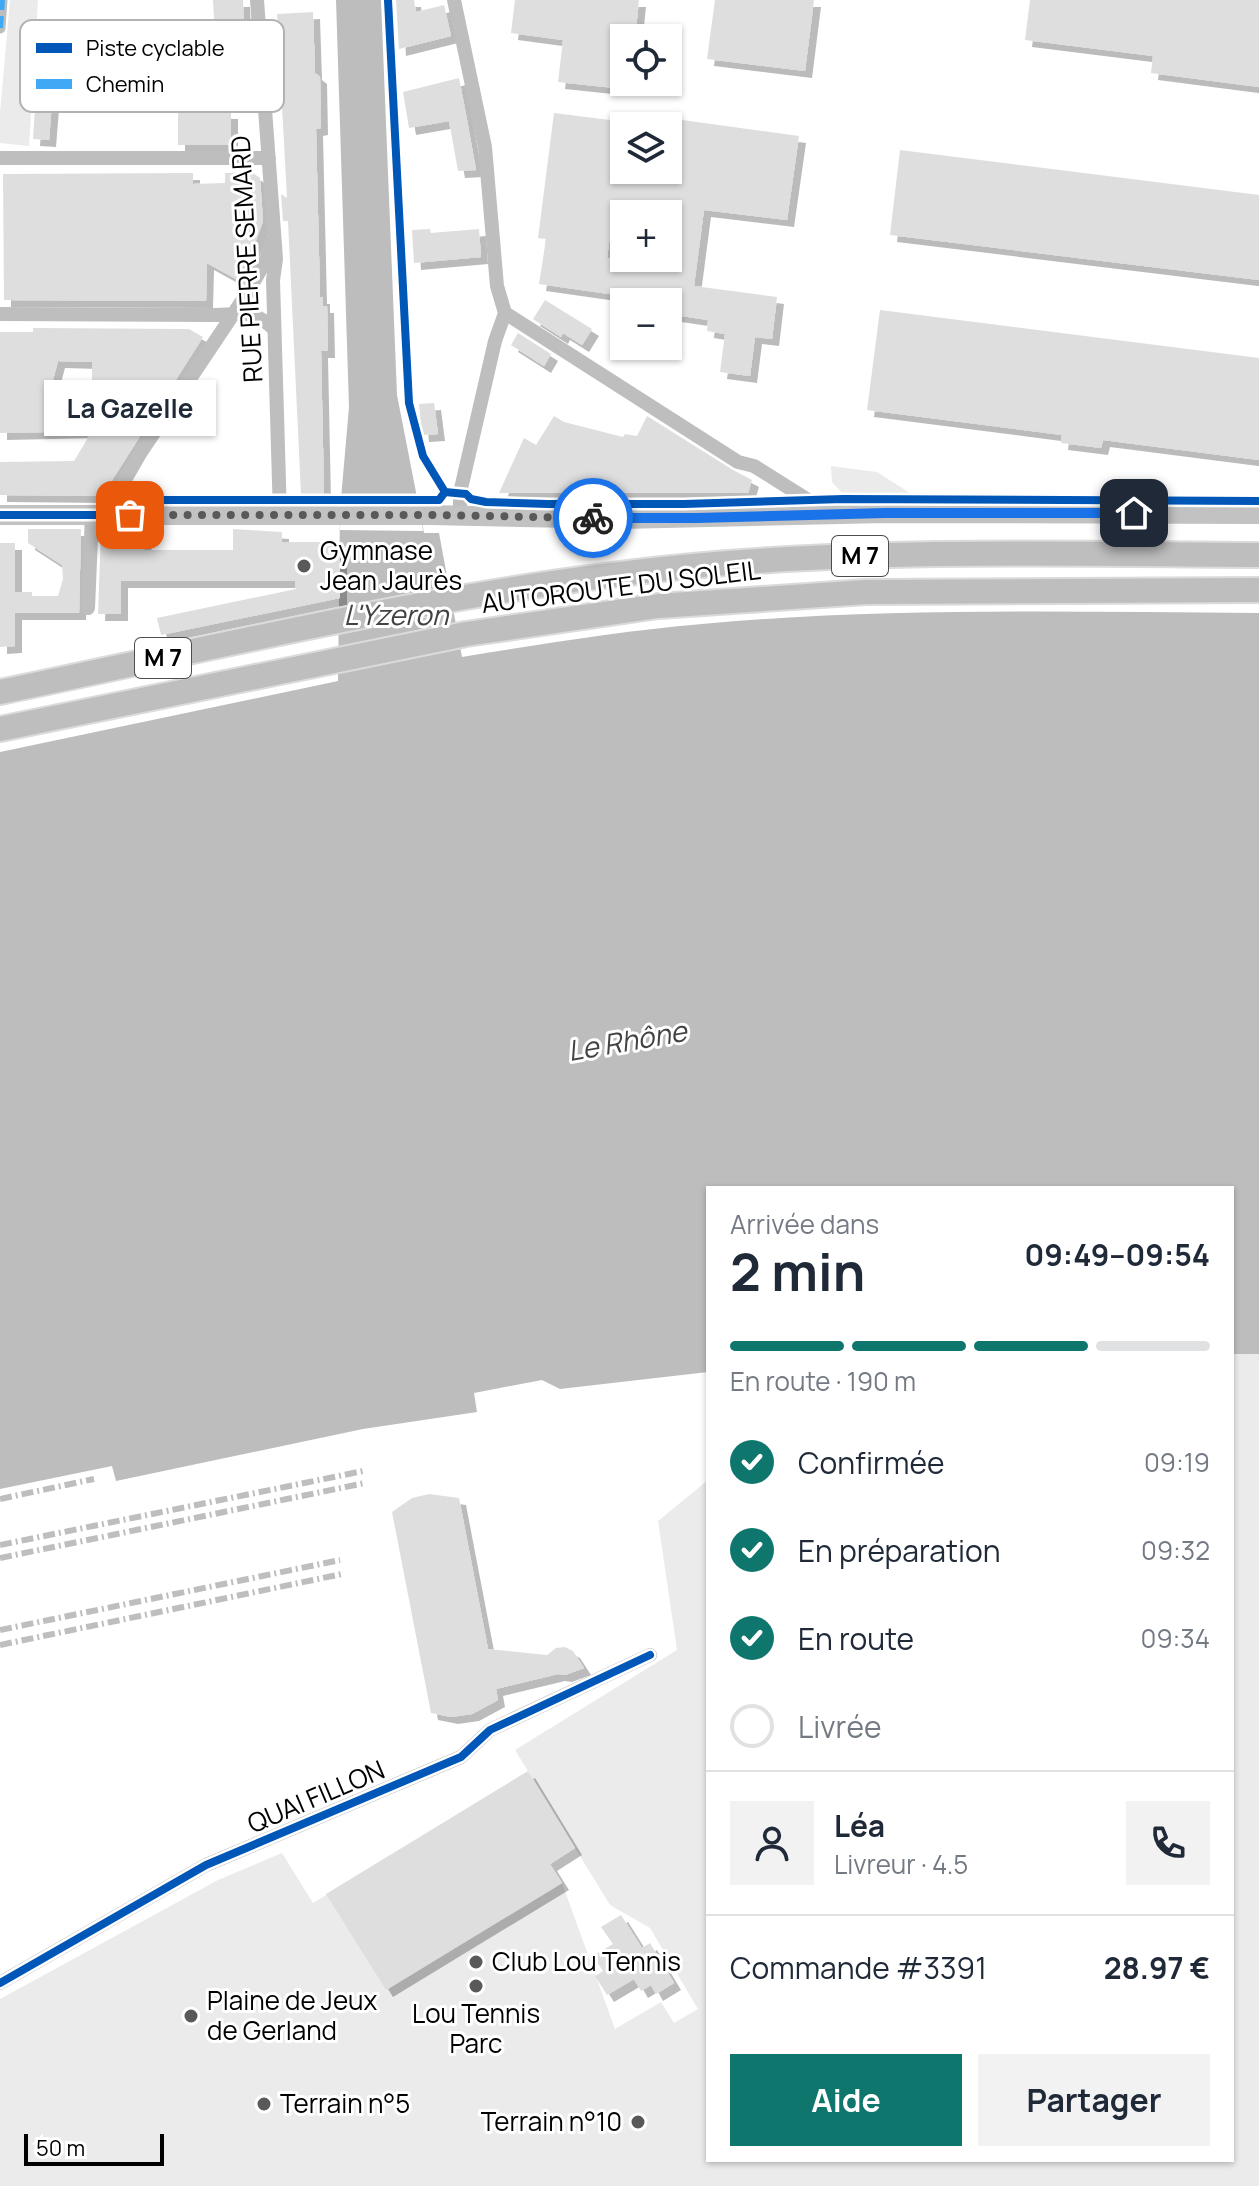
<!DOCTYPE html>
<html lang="fr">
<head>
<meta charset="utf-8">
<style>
  :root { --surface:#fff; --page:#f2f2f3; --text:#1f2937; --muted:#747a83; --line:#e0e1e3; --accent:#0f766e }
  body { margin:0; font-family:Manrope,sans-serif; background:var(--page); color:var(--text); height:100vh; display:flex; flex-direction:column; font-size:30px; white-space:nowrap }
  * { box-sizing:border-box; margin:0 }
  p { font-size:26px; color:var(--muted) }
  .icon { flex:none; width:44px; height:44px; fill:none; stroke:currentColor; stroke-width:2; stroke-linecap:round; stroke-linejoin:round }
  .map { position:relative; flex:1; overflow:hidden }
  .panel { position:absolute; left:706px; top:1186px; width:528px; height:976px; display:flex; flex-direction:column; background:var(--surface); border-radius:0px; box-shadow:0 2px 6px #0004 }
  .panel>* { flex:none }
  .fabs { position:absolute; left:610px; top:24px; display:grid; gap:16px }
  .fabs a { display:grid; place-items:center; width:72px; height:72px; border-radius:0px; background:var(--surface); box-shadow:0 2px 6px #0004; font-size:40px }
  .scale { position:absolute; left:24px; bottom:20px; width:140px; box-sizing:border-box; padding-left:8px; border:4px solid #000; border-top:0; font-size:22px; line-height:28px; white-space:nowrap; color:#000; -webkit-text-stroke:6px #fff; paint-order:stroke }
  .pin { position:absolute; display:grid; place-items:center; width:68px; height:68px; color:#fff; margin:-34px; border-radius:16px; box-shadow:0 4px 12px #0006 }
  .courier { position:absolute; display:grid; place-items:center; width:80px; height:80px; margin:-40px; border:6px solid #1a73e8; border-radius:50%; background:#fff; color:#222; box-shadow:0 2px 10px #0007 }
  .bubble { position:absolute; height:56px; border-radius:0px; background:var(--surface); box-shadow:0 2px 6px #0004; font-size:26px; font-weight:700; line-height:56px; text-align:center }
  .overview em { font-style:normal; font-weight:700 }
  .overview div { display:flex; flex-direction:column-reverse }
  .overview { display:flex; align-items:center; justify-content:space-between; height:136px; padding:0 24px }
  h1 { font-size:52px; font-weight:700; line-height:60px }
  .bar { display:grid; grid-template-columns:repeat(4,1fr); gap:12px 8px; align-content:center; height:96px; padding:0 24px }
  .bar i { height:10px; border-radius:6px; background:var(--line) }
  .bar .current { background:var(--accent) }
  .bar p { grid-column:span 4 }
  .line { display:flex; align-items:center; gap:20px; padding:0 24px; border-top:2px solid var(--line) }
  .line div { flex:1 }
  .round { display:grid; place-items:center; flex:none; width:84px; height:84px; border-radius:0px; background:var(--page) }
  ol { padding:0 24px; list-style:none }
  li { display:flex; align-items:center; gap:24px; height:88px }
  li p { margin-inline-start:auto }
  li .icon { padding:8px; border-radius:50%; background:var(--accent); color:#fff; stroke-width:4 }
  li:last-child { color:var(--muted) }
  li i { width:44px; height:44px; border:4px solid var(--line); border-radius:50% }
  .cta { display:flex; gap:16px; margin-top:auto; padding:16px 24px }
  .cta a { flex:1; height:92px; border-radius:0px; background:var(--accent); color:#fff; font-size:32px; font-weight:700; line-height:92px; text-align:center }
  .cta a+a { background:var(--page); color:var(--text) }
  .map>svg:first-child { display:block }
  .green { fill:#ebebeb }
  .water { fill:#bdbdbd }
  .pier { fill:#fff }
  .building { fill:#dedede; fill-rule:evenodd; filter:url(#shadow) }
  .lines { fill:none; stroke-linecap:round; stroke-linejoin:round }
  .trunk-casing { stroke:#dbdbdb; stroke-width:28 }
  .pedestrian { stroke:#bebebe; stroke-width:11 }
  .minor { stroke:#bebebe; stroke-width:14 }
  .secondary { stroke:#c2c2c2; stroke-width:20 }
  .trunk { stroke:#bebebe; stroke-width:24 }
  .rail { stroke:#bebebe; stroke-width:6; stroke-dasharray:12 4 2 4; stroke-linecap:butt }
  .quiet { stroke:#3fa9f5; stroke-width:6; stroke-dasharray:12 6; stroke-linecap:butt }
  .cycleway-casing { stroke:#fff; stroke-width:13 }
  .cycleway { stroke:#0057b8; stroke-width:8 }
  .done { stroke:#595959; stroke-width:8; stroke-dasharray:0 14.4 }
  .route { stroke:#1a73e8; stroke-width:10 }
  .poi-dot { fill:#595959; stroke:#fff; stroke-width:3 }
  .labels { text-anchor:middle; stroke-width:6; stroke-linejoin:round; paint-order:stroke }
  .shield { fill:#fff; stroke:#4c4c4c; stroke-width:2 }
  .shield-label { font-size:24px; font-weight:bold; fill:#000 }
  .street-label { font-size:26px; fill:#000; stroke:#fff }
  .poi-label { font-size:26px; fill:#000; stroke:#fff; text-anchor:start }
  .water-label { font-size:28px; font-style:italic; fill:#424242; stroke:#fff }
  .key { fill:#fff; stroke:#b2b2b2; stroke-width:2 }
  .key-label { font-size:22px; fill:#000 }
</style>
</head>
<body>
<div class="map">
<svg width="1259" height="2186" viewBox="0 0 1259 2186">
  <defs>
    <filter id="shadow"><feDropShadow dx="7" dy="7" stdDeviation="0" flood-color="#0004"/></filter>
  </defs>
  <rect width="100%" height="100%" fill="#fff"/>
  <path class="green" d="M10,0H38L29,146L0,143V113Z
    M831,466L877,472L913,495L843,494L832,482Z
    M1232,1354H1259V2186H0V1999L218,1880L282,1853L313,1903L503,1787L562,1883L615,2029L661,2002L674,2023L698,2009L650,1928L610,1905L515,1750L677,1650L658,1521L708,1480V2160H1232Z"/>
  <path class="water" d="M336,0H381L397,395L424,533H439L462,657C542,644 621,631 702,624C887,607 1073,612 1259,613V1354H1232V1188H708V1372L560,1389L542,1380L474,1393L477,1412L363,1429L116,1481L112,1466L0,1489V752L338,681L340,510L349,407Z"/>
  <path class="pier" d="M341,497H417L423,531L340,530Z"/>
  <path class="building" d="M213,0H243L247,91L218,93Z
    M396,0H414L416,12L444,5L451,36L399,49Z
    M515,0H639L635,38H624V89L558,82L563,40L511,33Z
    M715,0H814L805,71L707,59Z
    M1030,0H1259V87L1151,73L1153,56L1025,40Z
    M313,12L315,73L320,77L321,128L316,129L320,297H323V306H327L328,351H321L324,494H301L288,221H283L281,194L287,198L277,14Z
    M37,76L54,77L49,140L33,139Z
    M459,78L467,120L476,170L458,171L449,121L409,128L403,92Z
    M178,111L231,112V145H178Z
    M554,113L626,122L619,170H668V118L799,136L787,220L704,210L694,286L777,297L772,339L755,337L750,376L720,372L725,334L707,331L708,320L668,314V302H622L623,296L539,284L546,239L538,238ZM613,214H668V258H607Z
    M900,150L1259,195V280L890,235Z
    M193,173V184L225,183V173H253L260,178L263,221L253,249L236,279L207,263L206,301L4,300L3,174Z
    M430,229L431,233L479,229L481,257L414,263L412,230Z
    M545,300L592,329L582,345L563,333L561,337L533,319Z
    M880,310L1259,358V460L1103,440L1101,448L1061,443L1062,435L867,410Z
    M33,328L189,329L203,337L102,496L0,495V462L74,461L92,431L0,433V332H33ZM58,361L92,362V402H64V395H49Z
    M518,333L551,354L544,366L511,345Z
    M434,403L438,434L422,435L419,404Z
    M554,416L564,422L623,437L625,434L637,436L647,416L733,470L752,480L748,493H499L524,438L536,445Z
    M28,529H81L79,613H15V646L0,647V543H15V592H32V596H58L63,579L62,565L28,543Z
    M101,529H145L144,550H233V529L282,532V542H340V598L161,635L157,618L296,589L295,581H121V614H98Z
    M429,1494L459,1498L488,1649L547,1655L556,1648L565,1647L573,1651L584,1668L565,1675L558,1674L496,1689L498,1700L472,1714L451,1717L431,1713L392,1512L412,1498Z
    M528,1771L575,1848L550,1864L562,1883L386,1990L326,1894Z
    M621,1915L642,1948L650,1943L674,1983L656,1994L651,1985L641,1991L634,1979L607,1995L595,1976L603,1971L593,1956L613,1944L601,1927Z"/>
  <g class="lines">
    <g class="trunk-casing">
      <path id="trunk" d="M0,692C233,644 466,586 704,565C888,549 1074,554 1259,555
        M0,729L466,634L658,606L866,592L1259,590"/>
    </g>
    <path class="pedestrian" d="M0,28L2,0"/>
    <path class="minor" d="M257,0L276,259L273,280L280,516
      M454,0L485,147L497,286L505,313L738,462L754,466L808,500L809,514
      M0,158H269
      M0,314L214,315C243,315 251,308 274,329
      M112,515L119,490L141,452L248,292L267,258L271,242
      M460,515V493L495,341L505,313
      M88,608L92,515
      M0,1983L206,1865L461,1757L490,1730L650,1655"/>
    <path class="secondary" d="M0,515H430L621,519L885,513L1259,514"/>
    <use href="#trunk" class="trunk"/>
    <path class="rail" d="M0,1499L94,1479
      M0,1545L363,1471
      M0,1558L365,1483
      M0,1630L340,1560
      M0,1645L342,1574"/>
    <path class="quiet" d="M0,28L2,0"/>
    <g class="cycleway-casing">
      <path id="cycleway" d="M388,0L409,403L423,456L445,492
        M445,492L466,494L471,499L486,502L548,504H684L843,499L1259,501
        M0,515H112L136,500H439L445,492
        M0,1983L206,1865L461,1757L490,1730L650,1655"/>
    </g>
    <use href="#cycleway" class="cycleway"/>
  </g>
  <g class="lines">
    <path class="done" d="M130,515H430L593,518"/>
    <path class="route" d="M593,518H696L885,513H1134"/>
  </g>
  <g class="poi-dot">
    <circle cx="304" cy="566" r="8"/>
    <circle cx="476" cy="1962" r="8"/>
    <circle cx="476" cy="1986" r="8"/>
    <circle cx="191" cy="2016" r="8"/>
    <circle cx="264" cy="2104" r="8"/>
    <circle cx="638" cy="2122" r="8"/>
  </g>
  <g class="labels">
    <g class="shield">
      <rect x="832" y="536" width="56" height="40" rx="6"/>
      <rect x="135" y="638" width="56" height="40" rx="6"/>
    </g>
    <g class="shield-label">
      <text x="860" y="564">M 7</text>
      <text x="163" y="666">M 7</text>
    </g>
    <g class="street-label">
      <text transform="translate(247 259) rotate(-93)" y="9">RUE PIERRE SEMARD</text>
      <text transform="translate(621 587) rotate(-7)" y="9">AUTOROUTE DU SOLEIL</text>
      <text transform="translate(316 1797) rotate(-23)" y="9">QUAI FILLON</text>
    </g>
    <g class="poi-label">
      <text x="320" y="560">Gymnase<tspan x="320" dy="30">Jean Jaurès</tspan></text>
      <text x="492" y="1971">Club Lou Tennis</text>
      <text x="207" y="2010">Plaine de Jeux<tspan x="207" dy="30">de Gerland</tspan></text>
      <text x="476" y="2023" text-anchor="middle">Lou Tennis<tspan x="476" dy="30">Parc</tspan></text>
      <text x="280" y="2113">Terrain n°5</text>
      <text x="622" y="2131" text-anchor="end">Terrain n°10</text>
    </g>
    <g class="water-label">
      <text x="396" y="625">L'Yzeron</text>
      <text transform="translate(627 1041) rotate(-10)" y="10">Le Rhône</text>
    </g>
  </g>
  <rect x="20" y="20" width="264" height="92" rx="12" class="key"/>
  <rect x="36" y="43" width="36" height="10" fill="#0057b8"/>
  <rect x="36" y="79" width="36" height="10" fill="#3fa9f5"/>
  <g class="key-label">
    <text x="86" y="56">Piste cyclable</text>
    <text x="86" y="92">Chemin</text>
  </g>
</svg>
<div class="fabs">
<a><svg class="icon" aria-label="locate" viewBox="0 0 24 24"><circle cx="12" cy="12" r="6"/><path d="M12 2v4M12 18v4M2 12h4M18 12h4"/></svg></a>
<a><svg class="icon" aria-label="layers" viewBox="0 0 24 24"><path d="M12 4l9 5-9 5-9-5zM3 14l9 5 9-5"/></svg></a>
<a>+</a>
<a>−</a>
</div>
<div class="scale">50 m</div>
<div class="pin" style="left:130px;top:515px;background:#ea580c"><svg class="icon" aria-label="bag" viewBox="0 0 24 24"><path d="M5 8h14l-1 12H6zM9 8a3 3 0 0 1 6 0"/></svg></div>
<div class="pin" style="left:1134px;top:513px;background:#1f2937"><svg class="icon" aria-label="home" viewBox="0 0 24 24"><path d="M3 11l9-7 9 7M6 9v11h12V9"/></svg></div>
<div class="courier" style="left:593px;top:518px"><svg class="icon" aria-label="bike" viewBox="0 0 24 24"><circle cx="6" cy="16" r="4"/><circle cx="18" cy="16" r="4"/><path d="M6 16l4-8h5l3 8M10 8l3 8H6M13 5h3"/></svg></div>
<div class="bubble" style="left:44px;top:380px;width:172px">La Gazelle</div>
<section class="panel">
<div class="overview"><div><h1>2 min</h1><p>Arrivée dans</p></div><em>09:49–09:54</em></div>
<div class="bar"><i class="current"></i><i class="current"></i><i class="current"></i><i></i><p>En route · 190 m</p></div>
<ol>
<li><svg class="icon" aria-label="check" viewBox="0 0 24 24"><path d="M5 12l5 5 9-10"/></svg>Confirmée<p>09:19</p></li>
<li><svg class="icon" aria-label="check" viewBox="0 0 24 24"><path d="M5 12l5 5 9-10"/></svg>En préparation<p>09:32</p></li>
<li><svg class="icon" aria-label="check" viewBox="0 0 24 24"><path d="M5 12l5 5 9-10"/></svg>En route<p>09:34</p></li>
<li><i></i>Livrée</li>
</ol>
<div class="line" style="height:144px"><a class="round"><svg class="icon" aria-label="person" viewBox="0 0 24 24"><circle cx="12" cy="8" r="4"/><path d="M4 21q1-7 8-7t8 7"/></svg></a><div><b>Léa</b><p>Livreur · 4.5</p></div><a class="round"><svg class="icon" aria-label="phone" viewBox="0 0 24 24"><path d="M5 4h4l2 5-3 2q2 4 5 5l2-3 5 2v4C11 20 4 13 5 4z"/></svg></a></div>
<div class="line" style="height:104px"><div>Commande #3391</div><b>28.97 €</b></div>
<div class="cta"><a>Aide</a><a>Partager</a></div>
</section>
</div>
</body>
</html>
